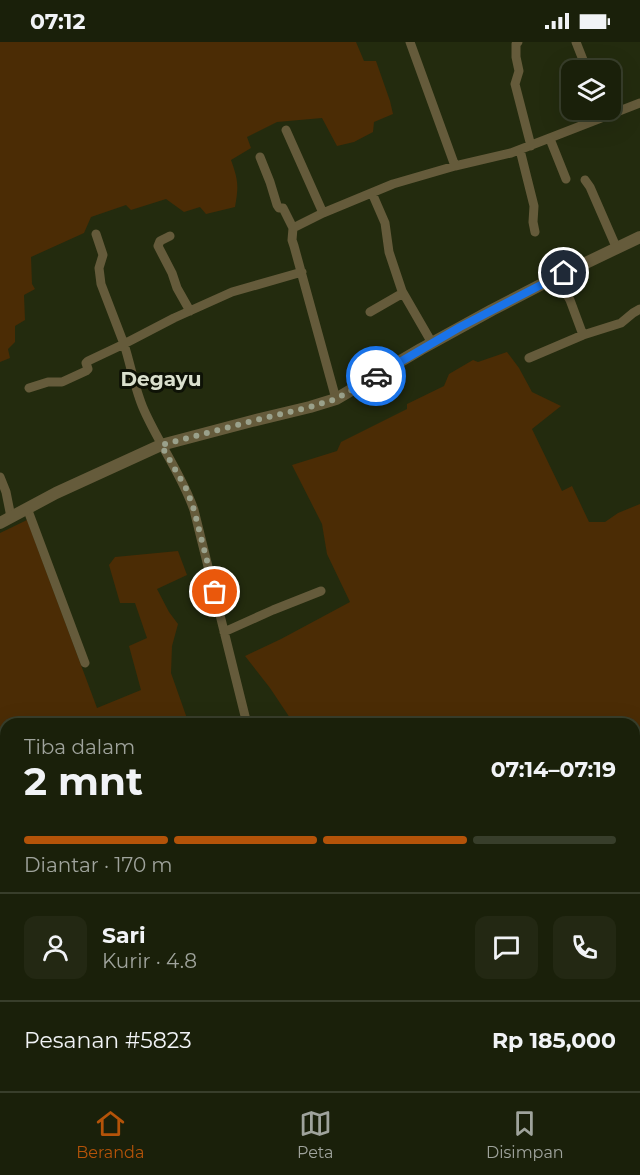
<!DOCTYPE html>
<html lang="id">
<head>
<meta charset="utf-8">
<style>
  :root { --surface:#1a200a; --page:#232813; --text:#f1f3f6; --muted:#9fa39c; --line:#383e2b; --accent:#b45309 }
  body { margin:0; font-family:Montserrat,sans-serif; background:var(--page); color:var(--text); height:100vh; display:flex; flex-direction:column; font-size:22px; white-space:nowrap }
  * { box-sizing:border-box; margin:0 }
  p { font-size:20px; color:var(--muted) }
  .icon { flex:none; width:33px; height:33px; fill:none; stroke:currentColor; stroke-width:2; stroke-linecap:round; stroke-linejoin:round }
  .map { position:relative; flex:1; overflow:hidden }
  .drawer { position:absolute; left:0px; top:676px; width:640px; height:374px; display:flex; flex-direction:column; background:var(--surface); border-radius:18px 18px 0 0; box-shadow:0 6px 24px #0002,0 0 0 2px var(--line) }
  .drawer>* { flex:none }
  .controls { position:absolute; left:561px; top:18px; display:grid; gap:12px }
  .controls a { display:grid; place-items:center; width:60px; height:60px; border-radius:12px; background:var(--surface); box-shadow:0 6px 24px #0002,0 0 0 2px var(--line); font-size:30px }
  .pin { position:absolute; display:grid; place-items:center; width:51px; height:51px; color:#fff; margin:-26px; border:3px solid #fff; border-radius:50%; box-shadow:0 2px 6px #0007 }
  .courier { position:absolute; display:grid; place-items:center; width:60px; height:60px; margin:-30px; border:4px solid #1a73e8; border-radius:50%; background:#fff; color:#222; box-shadow:0 2px 8px #0007 }
  .summary em { font-style:normal; font-weight:700 }
  .summary div { display:flex; flex-direction:column-reverse }
  .summary { display:flex; align-items:center; justify-content:space-between; height:102px; padding:0 24px }
  h1 { font-size:39px; font-weight:700; line-height:45px }
  .bar { display:grid; grid-template-columns:repeat(4,1fr); gap:9px 6px; align-content:center; height:72px; padding:0 24px }
  .bar i { height:8px; border-radius:4px; background:var(--line) }
  .bar .on { background:var(--accent) }
  .bar p { grid-column:span 4 }
  .line { display:flex; align-items:center; gap:15px; padding:0 24px; border-top:2px solid var(--line) }
  .line div { flex:1 }
  .round { display:grid; place-items:center; flex:none; width:63px; height:63px; border-radius:12px; background:var(--page) }
  .status { display:flex; justify-content:space-between; align-items:center; height:42px; padding:0 30px; background:var(--surface); direction:ltr }
  .status svg { height:16px; fill:currentColor }
  .dock { display:flex; justify-content:space-around; align-items:center; height:84px; border-top:2px solid var(--line); background:var(--surface); font-size:16px; color:var(--muted) }
  .dock a { display:grid; justify-items:center; gap:3px }
  .dock .on { color:var(--accent) }
  .map>svg:first-child { display:block }
  .green { fill:#4b2c05 }
  .lines { fill:none; stroke-linecap:round; stroke-linejoin:round }
  .minor { stroke:#655b3b; stroke-width:9 }
  .tertiary { stroke:#655b3b; stroke-width:12 }
  .done { stroke:#9aa18b; stroke-width:6; stroke-dasharray:0 10.8 }
  .route { stroke:#1a73e8; stroke-width:8 }
  .labels { text-anchor:middle; stroke-width:6; stroke-linejoin:round; paint-order:stroke }
  .quarter-label { font-size:20px; font-weight:bold; fill:#dae0ce; stroke:#0e1206 }
</style>
</head>
<body>
<div class="status"><b>07:12</b><svg viewBox="0 0 49 12"><path d="M0 12V9h3v3zM5 12V6h3v6zM10 12V3h3v9zM15 12V0h3v12zM26 1h20v11H26zM47 4h2v5h-2z"/></svg></div>
<div class="map">
<svg width="640" height="1049" viewBox="0 0 640 1049">
  <rect width="100%" height="100%" fill="#232b0e"/>
  <path class="green" d="M0,0H356L364,19H376L390,59L393,72L374,80L373,90L354,100L337,104L322,76L277,80L247,95L251,106L231,118C238,138 239,143 235,165L206,172L200,165L184,170L166,157L131,168L126,163L91,175L84,191L31,215L32,242L35,247L24,253L25,278L15,284V300L8,307L10,316L0,320Z
    M507,310L519,326L532,350L561,364L532,387L562,449L572,444L589,480H605L618,471L640,462V1020L635,1023L634,682H283L282,681L290,676L270,646L245,614L281,597L350,560L327,512L322,482L292,423L337,409L341,400L407,367V362L444,344L449,332L473,318L478,320Z
    M27,478L97,666L141,648L129,604L147,596L135,561H120L109,523L115,515L178,509L187,533L157,547L169,570L178,582L172,604L171,631L189,682H6V1044H157L156,1047L144,1049H46L45,1048L13,1049L9,1046L0,1049V491Z"/>
  <g class="lines">
    <path class="minor" d="M410,0L455,124
      M518,0L516,2V15L519,29L515,42L531,104
      M576,0L587,28
      M286,88L323,171
      M550,97L566,137
      M520,108L534,164L533,180L535,190
      M260,115L270,140L277,163L279,166H283L293,186
      M585,138L590,145L617,207
      M372,151L385,181L389,210L402,249L432,301
      M170,194L160,199L158,204L172,231L177,246L190,269
      M557,235L570,258L583,293
      M370,270L403,251
      M529,316L583,293L621,281L633,271L640,267
      M29,346L48,340H62L86,329L88,327L86,321L88,319L124,302L101,242L99,226L103,213L96,192
      M336,357L294,204L292,198L293,186L323,171L393,142L455,124L511,111L640,61
      M0,435L6,450L11,475
      M27,466L85,621
      M224,590L273,568L321,549
      M247,682L194,468C182,433 159,402 144,368C135,348 131,324 124,302L174,276L232,250L302,230
      M396,1044L398,1049
      M442,1044L444,1049
      M494,1044L497,1049
      M239,1049V1044
      M351,1049L364,1044
      M516,1049L527,1044"/>
    <path class="tertiary" d="M0,481L56,451L161,403L252,379L310,365L336,357L421,307L492,268L548,239L640,195"/>
  </g>
  <g class="lines">
    <path class="done" d="M215,550L194,468L187,448L161,403L252,379L310,365L336,357L376,334"/>
    <path class="route" d="M376,334L460,285L564,231"/>
  </g>
  <g class="labels">
    <g class="quarter-label">
      <text x="161" y="344">Degayu</text>
    </g>
  </g>
</svg>
<div class="controls">
<a><svg class="icon" aria-label="layers" viewBox="0 0 24 24"><path d="M12 4l9 5-9 5-9-5zM3 14l9 5 9-5"/></svg></a>
</div>
<div class="pin" style="left:215px;top:550px;background:#ea580c"><svg class="icon" aria-label="bag" viewBox="0 0 24 24"><path d="M5 8h14l-1 12H6zM9 8a3 3 0 0 1 6 0"/></svg></div>
<div class="pin" style="left:564px;top:231px;background:#1f2937"><svg class="icon" aria-label="home" viewBox="0 0 24 24"><path d="M3 11l9-7 9 7M6 9v11h12V9"/></svg></div>
<div class="courier" style="left:376px;top:334px"><svg class="icon" aria-label="car" viewBox="0 0 24 24"><path d="M5 17H2v-5l4-1 3-4h7l3 4 3 1v5h-3M9 17h6M6 11h13"/><circle cx="7" cy="17" r="2"/><circle cx="17" cy="17" r="2"/></svg></div>
<section class="drawer">
<div class="summary"><div><h1>2 mnt</h1><p>Tiba dalam</p></div><em>07:14–07:19</em></div>
<div class="bar"><i class="on"></i><i class="on"></i><i class="on"></i><i></i><p>Diantar · 170 m</p></div>
<div class="line" style="height:108px"><a class="round"><svg class="icon" aria-label="person" viewBox="0 0 24 24"><circle cx="12" cy="8" r="4"/><path d="M4 21q1-7 8-7t8 7"/></svg></a><div><b>Sari</b><p>Kurir · 4.8</p></div><a class="round"><svg class="icon" aria-label="chat" viewBox="0 0 24 24"><path d="M4 5h16v11H9l-5 4z"/></svg></a><a class="round"><svg class="icon" aria-label="phone" viewBox="0 0 24 24"><path d="M5 4h4l2 5-3 2q2 4 5 5l2-3 5 2v4C11 20 4 13 5 4z"/></svg></a></div>
<div class="line" style="height:78px"><div>Pesanan #5823</div><b>Rp 185,000</b></div>
</section>
</div>
<nav class="dock">
<a class="on"><svg class="icon" aria-label="home" viewBox="0 0 24 24"><path d="M3 11l9-7 9 7M6 9v11h12V9"/></svg>Beranda</a>
<a><svg class="icon" aria-label="map" viewBox="0 0 24 24"><path d="M3 6l6-2 6 2 6-2v14l-6 2-6-2-6 2zM9 4v14M15 6v14"/></svg>Peta</a>
<a><svg class="icon" aria-label="saved" viewBox="0 0 24 24"><path d="M7 4h10v16l-5-4-5 4z"/></svg>Disimpan</a>
</nav>
</body>
</html>
